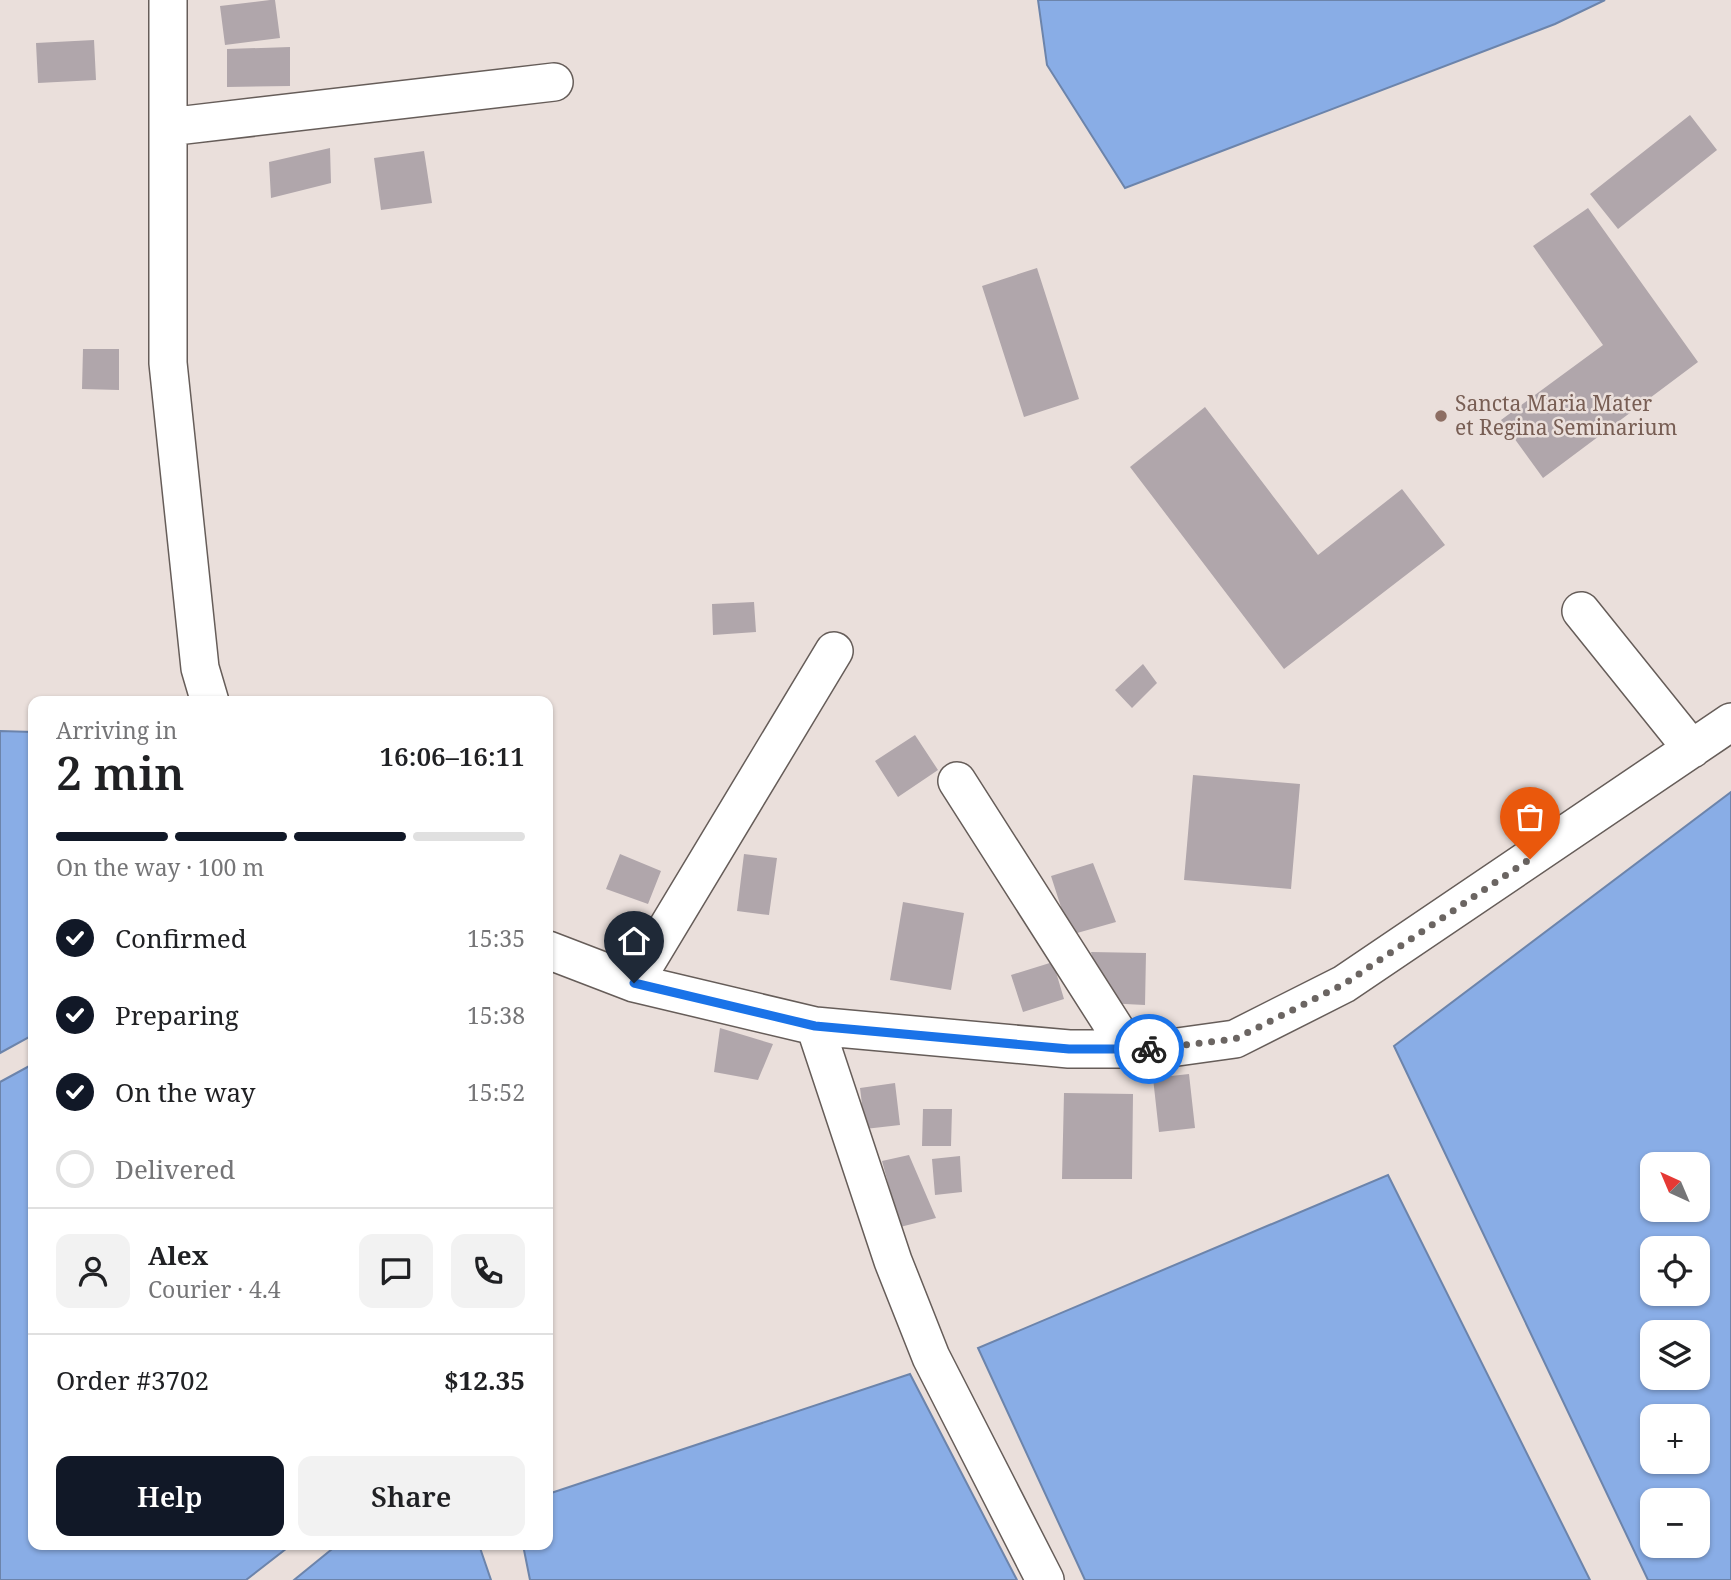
<!DOCTYPE html>
<html lang="en">
<head>
<meta charset="utf-8">
<style>
  :root { --surface:#fff; --page:#f2f2f2; --text:#202124; --muted:#757577; --line:#e0e0e0; --accent:#111827 }
  body { margin:0; font-family:"Noto Serif",serif; background:var(--page); color:var(--text); height:100vh; display:flex; flex-direction:column; font-size:26px; white-space:nowrap }
  * { box-sizing:border-box; margin:0 }
  p { font-size:23px; color:var(--muted) }
  .icon { flex:none; width:38px; height:38px; fill:none; stroke:currentColor; stroke-width:2; stroke-linecap:round; stroke-linejoin:round }
  .map { position:relative; flex:1; overflow:hidden }
  .panel { position:absolute; left:28px; top:696px; width:525px; height:854px; display:flex; flex-direction:column; background:var(--surface); border-radius:14px; box-shadow:0 2px 5px #0004 }
  .panel>* { flex:none }
  .needle { width:46px; rotate:316deg }
  .fabs { position:absolute; left:1640px; top:1152px; display:grid; gap:14px }
  .fabs a { display:grid; place-items:center; width:70px; height:70px; border-radius:14px; background:var(--surface); box-shadow:0 2px 5px #0004; font-size:35px }
  .pin { position:absolute; display:grid; place-items:center; width:60px; height:60px; color:#fff; margin:-72px -30px; border-radius:50% 50% 50% 0; rotate:-45deg; box-shadow:0 0 7px #0007 }
  .pin .icon { rotate:45deg }
  .courier { position:absolute; display:grid; place-items:center; width:70px; height:70px; margin:-35px; border:5px solid #1a73e8; border-radius:50%; background:#fff; color:#222; box-shadow:0 2px 9px #0007 }
  .headline em { font-style:normal; font-weight:600 }
  .headline div { display:flex; flex-direction:column-reverse }
  .headline { display:flex; align-items:center; justify-content:space-between; height:119px; padding:0 28px }
  h1 { font-size:46px; font-weight:600; line-height:52px }
  .bar { display:grid; grid-template-columns:repeat(4,1fr); gap:10px 7px; align-content:center; height:84px; padding:0 28px }
  .bar i { height:9px; border-radius:5px; background:var(--line) }
  .bar .on { background:var(--accent) }
  .bar p { grid-column:span 4 }
  .line { display:flex; align-items:center; gap:18px; padding:0 28px; border-top:2px solid var(--line) }
  .line div { flex:1 }
  .round { display:grid; place-items:center; flex:none; width:74px; height:74px; border-radius:14px; background:var(--page) }
  ol { padding:0 28px; list-style:none }
  li { display:flex; align-items:center; gap:21px; height:77px }
  li p { margin-inline-start:auto }
  li .icon { padding:7px; border-radius:50%; background:var(--accent); color:#fff; stroke-width:4 }
  li:last-child { color:var(--muted) }
  li i { width:38px; height:38px; border:4px solid var(--line); border-radius:50% }
  .button { display:flex; gap:14px; margin-top:auto; padding:14px 28px }
  .button a { flex:1; height:80px; border-radius:14px; background:var(--accent); color:#fff; font-size:28px; font-weight:600; line-height:80px; text-align:center }
  .button a+a { background:var(--page); color:var(--text) }
  .map>svg:first-child { display:block }
  .water { fill:#89ade6; stroke:#6c84ab; stroke-width:2; fill-rule:evenodd }
  .building { fill:#b0a6ab }
  .lines { fill:none; stroke-linecap:round; stroke-linejoin:round }
  .minor-casing { stroke:#665d59; stroke-width:40 }
  .minor { stroke:#fff; stroke-width:37 }
  .done { stroke:#6b6562; stroke-width:7; stroke-dasharray:0 12.6 }
  .route { stroke:#1a73e8; stroke-width:9 }
  .education-dot { fill:#8d6e63; stroke:#eadfdb; stroke-width:2.5 }
  .labels { text-anchor:middle; stroke-width:5; stroke-linejoin:round; paint-order:stroke }
  .education-label { font-size:21px; fill:#785e54; stroke:#eadfdb; text-anchor:start }
</style>
</head>
<body>
<div class="map">
<svg width="1731" height="1580" viewBox="0 0 1731 1580">
  <rect width="100%" height="100%" fill="#eadfdb"/>
  <path class="water" d="M1038,0H1605L1555,24L1125,188L1047,65Z
    M0,731L33,732V1035L0,1053Z
    M1731,792V1580H1648L1394,1046ZM1652,1164H1698V1209H1652ZM1652,1248H1698V1293H1652ZM1652,1332H1698V1377H1652ZM1652,1416H1698V1461H1652ZM1652,1500H1698V1545H1652Z
    M33,1064V1545H291L246,1580H0V1082Z
    M1388,1175L1590,1580H1085L978,1348Z
    M910,1374L1017,1580H530L523,1545H548V1494Z
    M337,1545H479L491,1580H294Z"/>
  <path class="building" d="M270,0H275L280,38L225,45L220,6Z
    M94,40L96,80L38,83L36,43Z
    M290,47V86L227,87V49Z
    M1690,115L1717,150L1618,229L1590,194Z
    M330,148L331,183L271,198L269,162Z
    M424,151L432,203L381,210L374,158Z
    M1588,208L1698,362L1543,478L1501,420L1603,345L1533,246Z
    M1037,268L1079,399L1024,417L982,286Z
    M83,349H119V390L82,389Z
    M1205,407L1318,555L1402,489L1445,545L1284,669L1130,467Z
    M754,602L756,632L713,635L712,604Z
    M1143,664L1157,683L1132,708L1115,690Z
    M915,735L938,770L898,797L875,761Z
    M1193,775L1300,784L1291,889L1184,880Z
    M620,854L661,871L648,904L606,889Z
    M744,854L777,858L769,915L737,911Z
    M1093,863L1116,922L1070,935L1051,876Z
    M903,902L964,913L951,990L890,980Z
    M1091,952L1146,953L1145,1005L1105,1003Z
    M1053,962L1064,999L1023,1012L1011,975Z
    M720,1028L773,1044L758,1080L714,1072Z
    M1189,1074L1195,1128L1159,1132L1153,1078Z
    M895,1083L900,1125L865,1129L860,1088Z
    M1064,1093L1133,1094L1132,1179H1062Z
    M923,1109H952L951,1146H922Z
    M909,1155L936,1218L900,1227L882,1161Z
    M960,1156L962,1192L935,1195L932,1159Z"/>
  <g class="lines">
    <g class="minor-casing">
      <path id="minor" d="M168,0V363L200,668L210,702
        M168,127L554,82
        M1581,611L1692,749
        M957,781L1128,1049
        M548,950L634,983L815,1026L1069,1049H1163L1235,1039L1344,984L1731,722
        M634,983L834,651
        M815,1026L893,1261L931,1357L1045,1580"/>
    </g>
    <use href="#minor" class="minor"/>
  </g>
  <g class="lines">
    <path class="done" d="M1149,1049L1235,1039L1344,984L1530,859"/>
    <path class="route" d="M634,983L815,1026L1069,1049H1149"/>
  </g>
  <circle class="education-dot" cx="1441" cy="416" r="7"/>
  <g class="labels">
    <g class="education-label">
      <text x="1455" y="411">Sancta Maria Mater<tspan x="1455" dy="24">et Regina Seminarium</tspan></text>
    </g>
  </g>
</svg>
<div class="fabs">
<a><svg class="needle" viewBox="-14 -14 28 28"><path d="M0-13l5 13h-10z" fill="#e53935"/><path d="M0 13l5-13h-10z" fill="#757577"/></svg></a>
<a><svg class="icon" aria-label="locate" viewBox="0 0 24 24"><circle cx="12" cy="12" r="6"/><path d="M12 2v4M12 18v4M2 12h4M18 12h4"/></svg></a>
<a><svg class="icon" aria-label="layers" viewBox="0 0 24 24"><path d="M12 4l9 5-9 5-9-5zM3 14l9 5 9-5"/></svg></a>
<a>+</a>
<a>−</a>
</div>
<div class="pin" style="left:1530px;top:859px;background:#ea580c"><svg class="icon" aria-label="bag" viewBox="0 0 24 24"><path d="M5 8h14l-1 12H6zM9 8a3 3 0 0 1 6 0"/></svg></div>
<div class="pin" style="left:634px;top:983px;background:#1f2937"><svg class="icon" aria-label="home" viewBox="0 0 24 24"><path d="M3 11l9-7 9 7M6 9v11h12V9"/></svg></div>
<div class="courier" style="left:1149px;top:1049px"><svg class="icon" aria-label="bike" viewBox="0 0 24 24"><circle cx="6" cy="16" r="4"/><circle cx="18" cy="16" r="4"/><path d="M6 16l4-8h5l3 8M10 8l3 8H6M13 5h3"/></svg></div>
<section class="panel">
<div class="headline"><div><h1>2 min</h1><p>Arriving in</p></div><em>16:06–16:11</em></div>
<div class="bar"><i class="on"></i><i class="on"></i><i class="on"></i><i></i><p>On the way · 100 m</p></div>
<ol>
<li><svg class="icon" aria-label="check" viewBox="0 0 24 24"><path d="M5 12l5 5 9-10"/></svg>Confirmed<p>15:35</p></li>
<li><svg class="icon" aria-label="check" viewBox="0 0 24 24"><path d="M5 12l5 5 9-10"/></svg>Preparing<p>15:38</p></li>
<li><svg class="icon" aria-label="check" viewBox="0 0 24 24"><path d="M5 12l5 5 9-10"/></svg>On the way<p>15:52</p></li>
<li><i></i>Delivered</li>
</ol>
<div class="line" style="height:126px"><a class="round"><svg class="icon" aria-label="person" viewBox="0 0 24 24"><circle cx="12" cy="8" r="4"/><path d="M4 21q1-7 8-7t8 7"/></svg></a><div><b>Alex</b><p>Courier · 4.4</p></div><a class="round"><svg class="icon" aria-label="chat" viewBox="0 0 24 24"><path d="M4 5h16v11H9l-5 4z"/></svg></a><a class="round"><svg class="icon" aria-label="phone" viewBox="0 0 24 24"><path d="M5 4h4l2 5-3 2q2 4 5 5l2-3 5 2v4C11 20 4 13 5 4z"/></svg></a></div>
<div class="line" style="height:91px"><div>Order #3702</div><b>$12.35</b></div>
<div class="button"><a>Help</a><a>Share</a></div>
</section>
</div>
</body>
</html>
